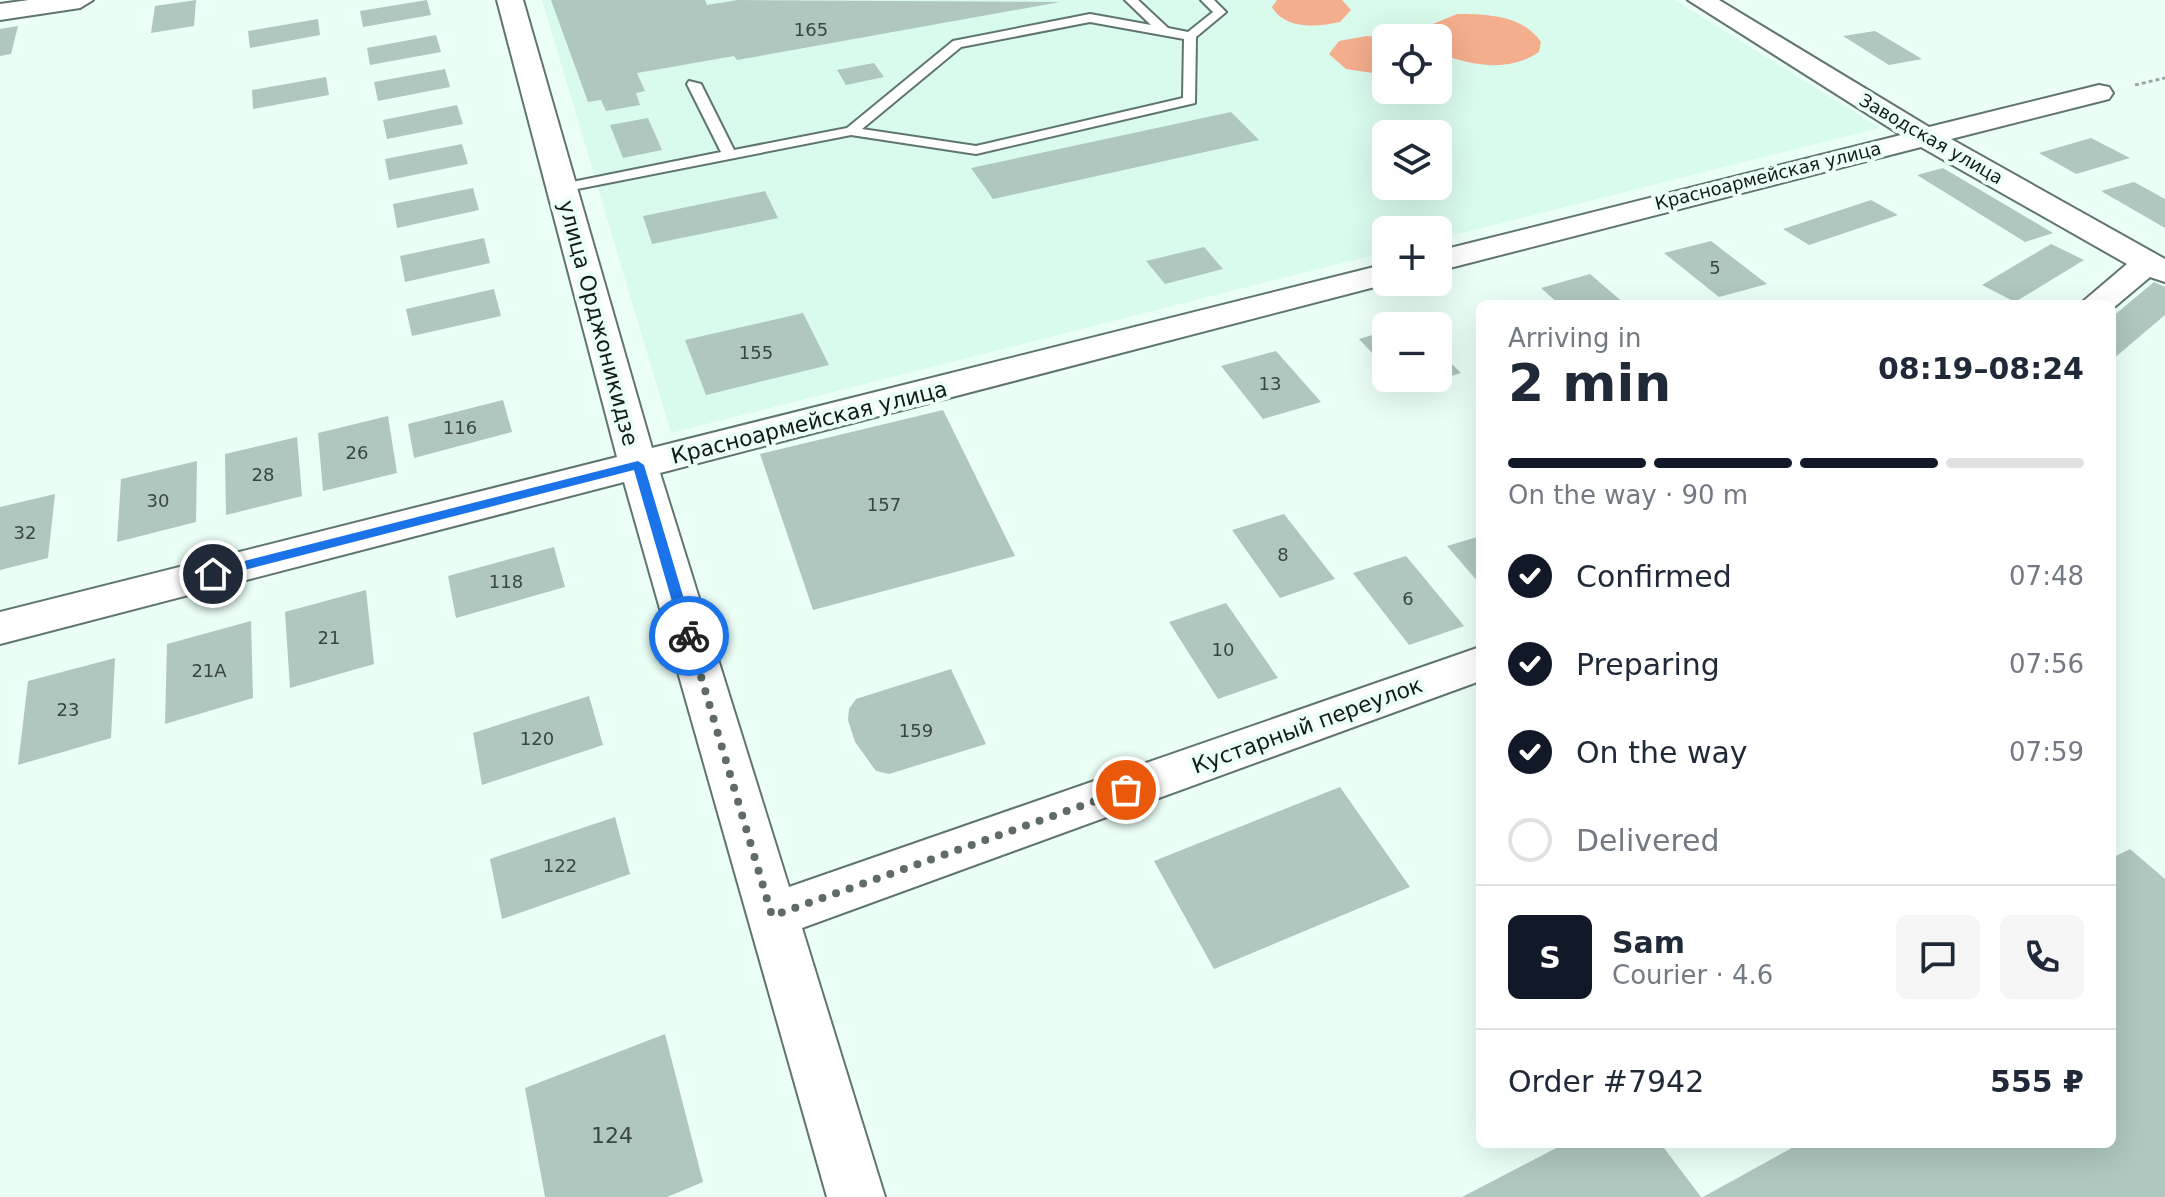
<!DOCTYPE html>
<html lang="en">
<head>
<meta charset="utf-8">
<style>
  :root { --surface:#fff; --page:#f6f6f7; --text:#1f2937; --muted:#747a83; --line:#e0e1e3; --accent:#111827 }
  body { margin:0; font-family:"DejaVu Sans",sans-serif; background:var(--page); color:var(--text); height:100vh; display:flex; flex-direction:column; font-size:30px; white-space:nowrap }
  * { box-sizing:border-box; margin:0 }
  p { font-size:26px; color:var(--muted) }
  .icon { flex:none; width:44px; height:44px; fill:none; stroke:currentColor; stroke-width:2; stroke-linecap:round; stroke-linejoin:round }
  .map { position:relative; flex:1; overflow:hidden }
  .side { position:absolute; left:1476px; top:300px; width:640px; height:848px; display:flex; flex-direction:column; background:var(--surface); border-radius:12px; box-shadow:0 8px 32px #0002 }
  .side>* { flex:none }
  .fabs { position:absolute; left:1372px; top:24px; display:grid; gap:16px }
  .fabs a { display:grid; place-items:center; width:80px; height:80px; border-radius:12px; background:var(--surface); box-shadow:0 8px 32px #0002; font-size:40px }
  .pin { position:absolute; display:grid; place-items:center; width:68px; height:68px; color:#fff; margin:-34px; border:4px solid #fff; border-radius:50%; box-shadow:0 2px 8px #0007 }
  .courier { position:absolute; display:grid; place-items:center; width:80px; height:80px; margin:-40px; border:6px solid #1a73e8; border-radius:50%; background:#fff; color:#222; box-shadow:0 2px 10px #0007 }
  .headline em { font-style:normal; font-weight:600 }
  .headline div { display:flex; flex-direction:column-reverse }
  .headline { display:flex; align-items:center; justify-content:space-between; height:136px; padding:0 32px }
  h1 { font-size:52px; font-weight:600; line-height:60px }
  .bar { display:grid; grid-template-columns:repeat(4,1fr); gap:12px 8px; align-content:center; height:96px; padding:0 32px }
  .bar i { height:10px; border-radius:6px; background:var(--line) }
  .bar .selected { background:var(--accent) }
  .bar p { grid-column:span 4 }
  .line { display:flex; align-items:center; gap:20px; padding:0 32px; border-top:2px solid var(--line) }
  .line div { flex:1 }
  .round { display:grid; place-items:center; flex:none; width:84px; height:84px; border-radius:12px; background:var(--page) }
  ol { padding:0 32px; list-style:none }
  li { display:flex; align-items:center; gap:24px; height:88px }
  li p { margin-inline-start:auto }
  li .icon { padding:8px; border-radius:50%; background:var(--accent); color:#fff; stroke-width:4 }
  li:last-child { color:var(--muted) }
  li i { width:44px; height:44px; border:4px solid var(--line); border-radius:50% }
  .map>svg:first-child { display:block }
  .built { fill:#d9fbee; fill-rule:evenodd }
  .water { fill:#f4ad8d }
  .building { fill:#afc7be }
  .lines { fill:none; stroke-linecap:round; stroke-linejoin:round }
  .lane-casing { stroke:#5f756d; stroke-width:4 }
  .street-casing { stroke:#5f756d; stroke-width:4 }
  .path { stroke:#99a8a2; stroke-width:3; stroke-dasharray:4 3; stroke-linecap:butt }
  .lane { fill:#fff; fill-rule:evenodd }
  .street { fill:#fff; fill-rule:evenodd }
  .route { fill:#1a73e8 }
  .done { stroke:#5e6b66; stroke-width:8; stroke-dasharray:0 14.4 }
  .labels { text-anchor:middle; stroke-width:8; stroke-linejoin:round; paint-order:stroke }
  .number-label { font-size:18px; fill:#394642 }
  .far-street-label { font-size:18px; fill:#121b18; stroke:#ebfff7 }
  .street-label { font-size:22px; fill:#121b18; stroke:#ebfff7 }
  .near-number-label { font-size:22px; fill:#394642 }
</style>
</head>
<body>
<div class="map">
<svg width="2165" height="1197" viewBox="0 0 2165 1197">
  <rect width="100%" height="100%" fill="#ebfff7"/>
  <path class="built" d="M542,0H1675L1880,128L1438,239V230H1386V252L671,433ZM1386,38H1438V90H1386ZM1386,134H1438V186H1386Z"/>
  <path class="water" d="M1277,0H1342L1351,10L1340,22C1318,27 1285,30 1272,7Z
    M1457,14C1486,14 1523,15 1541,42L1539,52C1509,72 1476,66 1443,55L1438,52V38L1423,36L1428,26Z
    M1367,36L1387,38L1386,75L1346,69L1329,54L1339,41Z"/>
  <path class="building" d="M196,0L194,26L151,33L155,6Z
    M427,0L431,15L363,27L360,11Z
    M551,0H705L707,5L738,0L1060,2L737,60L734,56L637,73L645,91L636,93L640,105L606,111L601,100L588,102Z
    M318,19L320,35L250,48L248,31Z
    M18,26L11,54L0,56V29Z
    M1875,31L1922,59L1889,65L1843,36Z
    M436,35L441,52L370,65L367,48Z
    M874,63L884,77L846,85L837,70Z
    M445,69L450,87L378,101L374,82Z
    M326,77L329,95L253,109L252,90Z
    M457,105L463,124L387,139L383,120Z
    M1231,112L1259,140L993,199L971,168Z
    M648,118L662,150L623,158L610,125Z
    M2091,138L2130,158L2076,174L2039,153Z
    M462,144L468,164L389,180L385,159Z
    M1943,168L2053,233L2025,242L1917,175Z
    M2134,182L2165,199V228L2101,191Z
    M473,188L479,210L397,228L393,204Z
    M765,191L778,218L652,244L643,216Z
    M1871,200L1898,215L1809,245L1783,229Z
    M484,238L490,263L405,282L400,256Z
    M1711,241L1767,284L1719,297L1664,253Z
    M2051,244L2084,260L2015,302L1982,285Z
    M1204,247L1223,269L1165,284L1146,261Z
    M1590,274L1625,304H1559L1541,288Z
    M2154,282L2165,287V315L2112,360V317Z
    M494,289L501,316L412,336L406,309Z
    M803,313L829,365L706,395L685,340Z
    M1386,331V368L1359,339Z
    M1438,350L1461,373L1406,390L1395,378H1438Z
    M1276,351L1321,402L1263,419L1221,366Z
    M503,400L512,432L414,458L408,424Z
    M943,410L1015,556L813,610L760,454Z
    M388,416L397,473L323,491L318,433Z
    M297,437L302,496L226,515L225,454Z
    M197,461L196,522L117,542L121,479Z
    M55,494L48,558L0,570V507Z
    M1284,514L1335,579L1280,598L1232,530Z
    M1480,536V584L1447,546Z
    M554,547L565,587L456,618L448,576Z
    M1406,556L1464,626L1409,645L1353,573Z
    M366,590L374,664L290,688L285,612Z
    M1226,603L1278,678L1218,699L1169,622Z
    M251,621L253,698L165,724L167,644Z
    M115,658L111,738L18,765L28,681Z
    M951,669L986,744L889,774L876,771L855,742L848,720L849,709L856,699Z
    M589,696L603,745L482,785L473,733Z
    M1340,787L1410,887L1214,969L1154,861Z
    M615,817L630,874L502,919L490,859Z
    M2130,849L2165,879V1197H1703L1799,1144H2112V858Z
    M665,1034L703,1182L667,1197H545L525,1088Z
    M1564,1144H1661L1701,1197H1462Z"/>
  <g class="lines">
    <g class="lane-casing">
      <path id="lane" d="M1125,0H1138L1168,28L1188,32L1213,12L1201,0H1214L1226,12L1196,37L1195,103L976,154L851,135L562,192L555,188L562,184L721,152L687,84L689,81L701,84L734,150L847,128L953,41L1090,14L1151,25ZM1090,22L1184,39L1183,98L976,146L862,129L961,47Z"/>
    </g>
    <g class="street-casing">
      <path id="street" d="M29,0H93L80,8L0,20V4Z
        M497,0H523L652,448L1386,264V282H1394L660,473L789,887L1480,647V681L802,928L885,1197H827L624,482L0,644V612L617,457Z
        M1688,0H1719L1929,127L2099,85L2109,87L2113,93L2109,99L1951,139L2165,259V282L2150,277L2112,309V304H2080L2127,264L1921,147L1438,271V251L1901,135Z"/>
    </g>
    <path class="path" d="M2135,85L2165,78"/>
    <use href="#lane" class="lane"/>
    <use href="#street" class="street"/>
  </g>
  <path class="route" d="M638,461L644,465L695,636L689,641L682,636L634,470L213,578L206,574L213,569Z"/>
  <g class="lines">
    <path class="done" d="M689,636L772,916L1126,790"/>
  </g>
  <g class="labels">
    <g class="number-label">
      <text x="811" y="36">165</text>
      <text x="1715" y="274">5</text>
      <text x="756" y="359">155</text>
      <text x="1270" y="390">13</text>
      <text x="460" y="434">116</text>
      <text x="357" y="459">26</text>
      <text x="263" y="481">28</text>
      <text x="158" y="507">30</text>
      <text x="884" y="511">157</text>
      <text x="25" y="539">32</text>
      <text x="1283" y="561">8</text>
      <text x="506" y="588">118</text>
      <text x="1408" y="605">6</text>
      <text x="329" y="644">21</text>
      <text x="1223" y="656">10</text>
      <text x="209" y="677">21А</text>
      <text x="68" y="716">23</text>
      <text x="916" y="737">159</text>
      <text x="537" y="745">120</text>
      <text x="560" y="872">122</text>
    </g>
    <g class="far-street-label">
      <text transform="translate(1931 139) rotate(30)" y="6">Заводская улица</text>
      <text transform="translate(1768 176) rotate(-14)" y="6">Красноармейская улица</text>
    </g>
    <g class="street-label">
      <text transform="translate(599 323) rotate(75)" y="8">улица Орджоникидзе</text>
      <text transform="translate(809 422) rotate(-14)" y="8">Красноармейская улица</text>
      <text transform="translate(1307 725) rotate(-20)" y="8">Кустарный переулок</text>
    </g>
    <g class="near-number-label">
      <text x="612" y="1143">124</text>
    </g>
  </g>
</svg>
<div class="fabs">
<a><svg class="icon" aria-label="locate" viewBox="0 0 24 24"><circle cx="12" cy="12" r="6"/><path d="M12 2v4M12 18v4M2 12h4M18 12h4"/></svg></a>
<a><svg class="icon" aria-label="layers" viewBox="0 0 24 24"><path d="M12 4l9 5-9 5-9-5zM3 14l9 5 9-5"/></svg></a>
<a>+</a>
<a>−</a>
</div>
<div class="pin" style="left:1126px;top:790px;background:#ea580c"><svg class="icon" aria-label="bag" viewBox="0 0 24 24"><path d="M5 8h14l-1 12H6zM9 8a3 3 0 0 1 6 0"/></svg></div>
<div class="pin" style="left:213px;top:574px;background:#1f2937"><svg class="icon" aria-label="home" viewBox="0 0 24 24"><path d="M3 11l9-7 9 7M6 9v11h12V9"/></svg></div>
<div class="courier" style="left:689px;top:636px"><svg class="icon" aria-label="bike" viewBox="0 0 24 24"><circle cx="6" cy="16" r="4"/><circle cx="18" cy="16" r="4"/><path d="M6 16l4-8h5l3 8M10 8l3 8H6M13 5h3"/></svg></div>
<section class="side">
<div class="headline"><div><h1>2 min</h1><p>Arriving in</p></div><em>08:19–08:24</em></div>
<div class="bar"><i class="selected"></i><i class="selected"></i><i class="selected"></i><i></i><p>On the way · 90 m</p></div>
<ol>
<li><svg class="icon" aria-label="check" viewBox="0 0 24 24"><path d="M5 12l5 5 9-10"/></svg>Confirmed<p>07:48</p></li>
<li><svg class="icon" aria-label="check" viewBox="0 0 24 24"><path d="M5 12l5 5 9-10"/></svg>Preparing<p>07:56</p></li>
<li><svg class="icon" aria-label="check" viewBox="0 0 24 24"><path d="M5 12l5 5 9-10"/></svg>On the way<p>07:59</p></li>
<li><i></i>Delivered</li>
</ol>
<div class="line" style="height:144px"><b class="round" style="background:var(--accent);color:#fff">S</b><div><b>Sam</b><p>Courier · 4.6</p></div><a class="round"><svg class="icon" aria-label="chat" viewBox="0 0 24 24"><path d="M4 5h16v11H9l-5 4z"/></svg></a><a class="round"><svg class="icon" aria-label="phone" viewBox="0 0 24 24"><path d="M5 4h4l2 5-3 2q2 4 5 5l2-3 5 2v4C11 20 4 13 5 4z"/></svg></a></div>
<div class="line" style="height:104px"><div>Order #7942</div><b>555 ₽</b></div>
</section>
</div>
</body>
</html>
